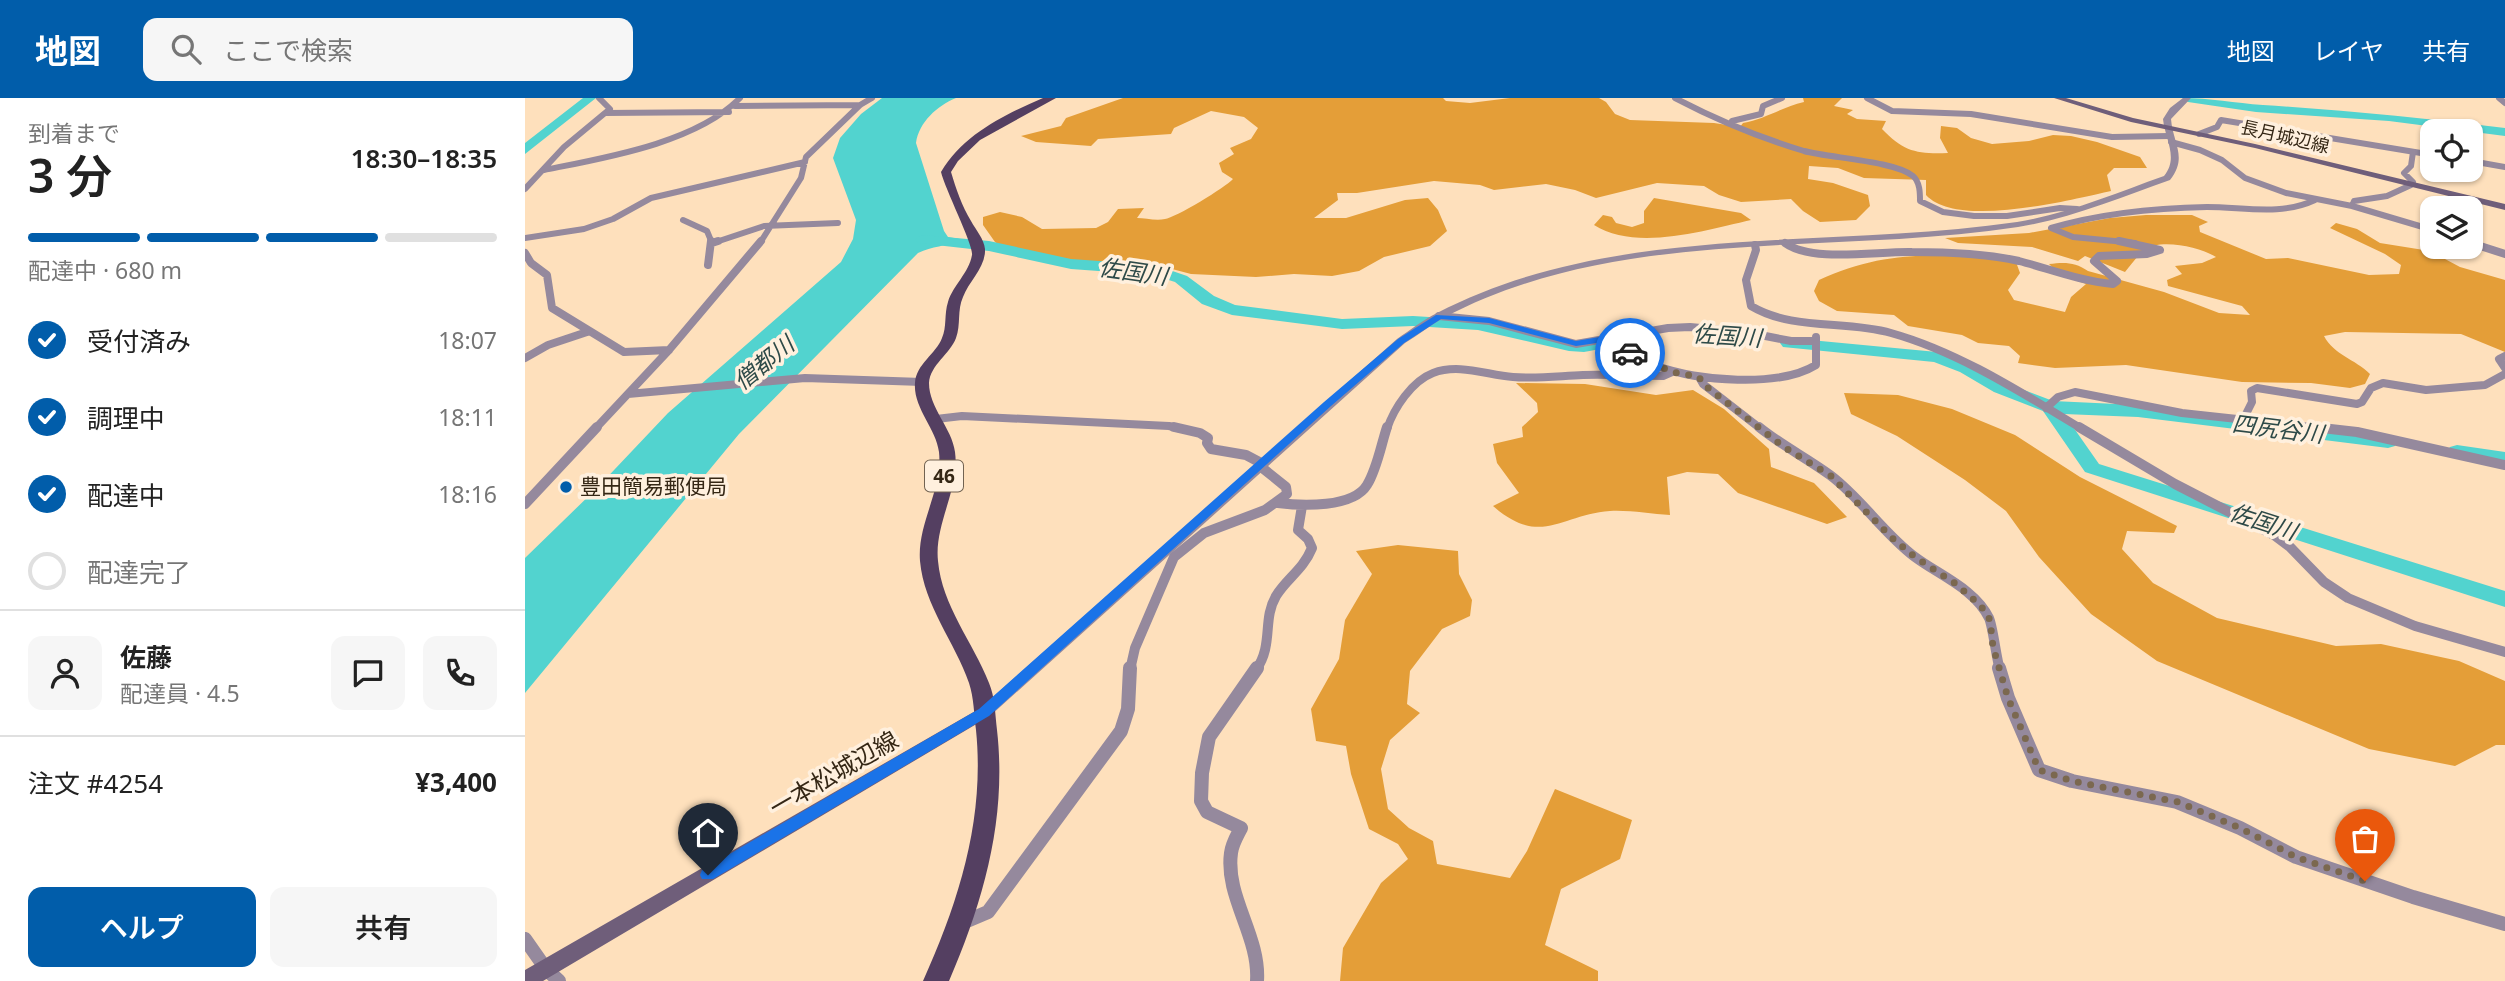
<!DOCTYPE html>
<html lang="ja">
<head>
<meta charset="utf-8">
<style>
  :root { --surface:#fff; --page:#f6f6f6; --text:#222; --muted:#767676; --line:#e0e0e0; --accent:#015daa }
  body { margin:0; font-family:"Noto Sans","Noto Sans JP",sans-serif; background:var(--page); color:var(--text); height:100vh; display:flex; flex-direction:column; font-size:26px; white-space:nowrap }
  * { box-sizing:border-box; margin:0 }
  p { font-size:23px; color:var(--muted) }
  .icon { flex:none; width:38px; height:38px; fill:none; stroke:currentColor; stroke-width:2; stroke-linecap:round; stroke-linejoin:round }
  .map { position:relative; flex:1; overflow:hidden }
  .sheet { display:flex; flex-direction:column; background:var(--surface); width:525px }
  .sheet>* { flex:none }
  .tools { position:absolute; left:1895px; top:21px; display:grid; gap:14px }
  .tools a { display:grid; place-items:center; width:63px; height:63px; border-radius:14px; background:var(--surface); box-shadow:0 2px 5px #0004; font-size:35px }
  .pin { position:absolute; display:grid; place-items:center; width:60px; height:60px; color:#fff; margin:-72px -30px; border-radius:50% 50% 50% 0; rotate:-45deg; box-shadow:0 0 7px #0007 }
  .pin .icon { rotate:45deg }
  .courier { position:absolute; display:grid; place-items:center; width:70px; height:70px; margin:-35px; border:5px solid #1a73e8; border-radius:50%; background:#fff; color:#222; box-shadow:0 2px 9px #0007 }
  .summary em { font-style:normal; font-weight:600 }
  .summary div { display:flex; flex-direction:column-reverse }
  .summary { display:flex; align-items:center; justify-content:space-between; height:119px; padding:0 28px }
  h1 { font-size:46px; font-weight:600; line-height:52px }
  .bar { display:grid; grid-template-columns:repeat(4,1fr); gap:10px 7px; align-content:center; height:84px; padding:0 28px }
  .bar i { height:9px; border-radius:5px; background:var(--line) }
  .bar .current { background:var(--accent) }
  .bar p { grid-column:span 4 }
  .line { display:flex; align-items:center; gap:18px; padding:0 28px; border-top:2px solid var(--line) }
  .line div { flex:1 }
  .round { display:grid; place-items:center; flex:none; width:74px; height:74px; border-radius:14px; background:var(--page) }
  ol { padding:0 28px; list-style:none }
  li { display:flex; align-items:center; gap:21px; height:77px }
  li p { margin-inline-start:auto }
  li .icon { padding:7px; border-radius:50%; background:var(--accent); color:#fff; stroke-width:4 }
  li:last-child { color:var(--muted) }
  li i { width:38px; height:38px; border:4px solid var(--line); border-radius:50% }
  .action { display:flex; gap:14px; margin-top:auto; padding:14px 28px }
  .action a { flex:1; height:80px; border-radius:14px; background:var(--accent); color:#fff; font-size:28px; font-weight:600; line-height:80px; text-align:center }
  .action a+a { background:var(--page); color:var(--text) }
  header { display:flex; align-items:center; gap:42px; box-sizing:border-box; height:98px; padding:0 35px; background:var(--accent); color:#fff }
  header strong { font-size:33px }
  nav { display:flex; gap:38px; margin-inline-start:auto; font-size:24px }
  .search { width:490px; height:63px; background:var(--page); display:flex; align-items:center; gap:18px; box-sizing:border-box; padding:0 24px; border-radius:14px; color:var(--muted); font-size:26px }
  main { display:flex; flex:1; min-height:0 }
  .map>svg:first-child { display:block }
  .forest { fill:#e49e38 }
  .water { fill:#52d3cf }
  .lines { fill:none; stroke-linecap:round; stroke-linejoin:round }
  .river { fill:#52d3cf; fill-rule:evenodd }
  .minor-far3 { stroke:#95899d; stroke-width:6 }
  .minor-far2 { stroke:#95899d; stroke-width:8 }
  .minor-far1 { stroke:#95899d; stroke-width:10 }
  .minor { stroke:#95899d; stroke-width:14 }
  .tertiary { fill:#95899d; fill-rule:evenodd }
  .secondary { fill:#6f5e7a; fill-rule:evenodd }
  .primary { fill:#543f61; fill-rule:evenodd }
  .route { fill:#1a73e8 }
  .done { stroke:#7b684f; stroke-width:7; stroke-dasharray:0 12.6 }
  .poi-dot { fill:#015daa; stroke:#fff0de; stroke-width:2.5 }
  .labels { text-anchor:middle; stroke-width:7; stroke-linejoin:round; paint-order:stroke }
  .far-street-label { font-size:18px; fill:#352715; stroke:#fff0de }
  .shield { fill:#fff0de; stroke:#726351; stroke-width:2 }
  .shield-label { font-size:19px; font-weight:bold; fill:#352715 }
  .poi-label { font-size:21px; fill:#352715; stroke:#fff0de; text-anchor:start }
  .water-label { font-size:23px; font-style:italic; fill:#2e4a48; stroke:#fff0de }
  .near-street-label { font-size:24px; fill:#352715; stroke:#fff0de }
</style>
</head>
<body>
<header>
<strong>地図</strong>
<div class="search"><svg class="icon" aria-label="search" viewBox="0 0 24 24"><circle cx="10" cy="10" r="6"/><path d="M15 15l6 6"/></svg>ここで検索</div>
<nav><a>地図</a><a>レイヤ</a><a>共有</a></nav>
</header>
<main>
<section class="sheet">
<div class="summary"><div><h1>3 分</h1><p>到着まで</p></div><em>18:30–18:35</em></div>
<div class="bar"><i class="current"></i><i class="current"></i><i class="current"></i><i></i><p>配達中 · 680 m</p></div>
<ol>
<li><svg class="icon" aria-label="check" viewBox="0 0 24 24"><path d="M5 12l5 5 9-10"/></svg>受付済み<p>18:07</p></li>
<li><svg class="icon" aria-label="check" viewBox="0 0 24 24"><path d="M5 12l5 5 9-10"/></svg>調理中<p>18:11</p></li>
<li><svg class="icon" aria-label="check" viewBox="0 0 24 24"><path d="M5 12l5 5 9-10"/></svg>配達中<p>18:16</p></li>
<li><i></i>配達完了</li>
</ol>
<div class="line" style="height:126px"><a class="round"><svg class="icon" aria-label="person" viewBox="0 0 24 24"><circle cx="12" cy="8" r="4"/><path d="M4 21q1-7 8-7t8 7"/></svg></a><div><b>佐藤</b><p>配達員 · 4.5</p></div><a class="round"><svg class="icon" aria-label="chat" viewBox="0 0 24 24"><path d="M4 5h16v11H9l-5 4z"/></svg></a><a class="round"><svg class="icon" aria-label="phone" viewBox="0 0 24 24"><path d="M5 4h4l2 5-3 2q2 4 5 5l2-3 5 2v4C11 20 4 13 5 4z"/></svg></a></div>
<div class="line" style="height:91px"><div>注文 #4254</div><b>¥3,400</b></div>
<div class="action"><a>ヘルプ</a><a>共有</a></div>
</section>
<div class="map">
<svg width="1980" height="883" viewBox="0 0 1980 883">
  <rect width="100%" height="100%" fill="#fee0bc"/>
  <path class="forest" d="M598,0H918L921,3L945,5L985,0H1074L1081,4L1090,16L1105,22L1189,25L1215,29L1218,25C1240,21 1257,9 1279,4L1278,0H1317L1309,8L1328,12L1322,16L1332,21L1361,23L1357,31C1379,54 1392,56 1423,55L1415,40L1416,28L1432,30L1446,40L1467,46L1504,43L1528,37L1546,38L1572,44L1615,59L1622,70H1589L1582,77L1586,93C1545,102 1432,131 1401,97V82L1339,80L1313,70L1284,68L1283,81L1308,85L1343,97L1345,108L1331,122L1295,124L1278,113L1266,101L1216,104L1194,97L1179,88L1132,85L1071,100L1050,92L1021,86L969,92L955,87L909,83L832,95H812L813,102L789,120H821L880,102L903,100L913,112L922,133L905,148L859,159L834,173L807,178L769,176L731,179L666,176L647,171L492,159L470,144L458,127V119L475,114L497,119L517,131L571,130L583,124L593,111L619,110L612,120C620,120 631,123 640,121C650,120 701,89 708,81L697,74L694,65L709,56L705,50L726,41L733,30L719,19L686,13L649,30L646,36L573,41L566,48L511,44L496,38L536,28L541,20Z
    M1129,100L1216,115L1226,122C1181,132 1111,154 1069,127L1078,117L1087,119L1091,125L1107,129L1119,125V113Z
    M1621,117H1667L1683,124L1674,128L1675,134L1741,161L1763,160L1844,177L1874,176L1876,167L1860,156L1805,130L1811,125L1832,131L1855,145L1905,153L1935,169L1980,182V254L1936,236L1820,234L1799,238C1809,257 1830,261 1845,276L1840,286L1825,290L1786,285L1717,284L1601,267L1530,270L1493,265L1495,258L1484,248L1453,245L1437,237L1383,228L1369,217L1312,213L1294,203L1289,193L1294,182C1360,151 1420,155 1491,164L1495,175L1483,192L1489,202L1540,214L1546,199L1561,186L1535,177L1524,166C1540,164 1550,164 1563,173L1639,194L1694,215L1725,217L1717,208L1643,188L1642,182L1657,176L1650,168L1677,165L1691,159C1675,149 1635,140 1619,152C1612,158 1606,167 1600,174L1560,158L1553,163L1507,149L1433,145L1420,140L1504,135L1585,120Z
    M991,285L1060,286L1131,297L1168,292L1199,311L1244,351L1246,369L1289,385L1322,419L1302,426L1213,395L1193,376L1162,374L1142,379L1145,417C1126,416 1105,412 1085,413C1037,416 1016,450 968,408L994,395L972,365L968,346L998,339L997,329L1013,314L1012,305Z
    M1319,295L1373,297L1427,311L1490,337L1555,379L1652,428L1649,435L1602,433L1597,451L1628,485L1692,520L1811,548L1856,546L1934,563L1980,583V647H1971L1930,668L1844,651L1632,563L1566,516L1514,459L1481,413L1440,382L1372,338L1326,316Z
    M873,447L933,453L934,476L947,502L945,518L917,531L885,573L882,606L895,615L865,642L856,671L863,711L884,730L908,743L912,766L985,780L1002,753L1030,691L1107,722L1095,761L1036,791L1020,847L1073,873V883H815L818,850L856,785L883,761L873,746L844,731L826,676L821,648L791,643L786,611L814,561L820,522L847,476L831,453Z"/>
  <path class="water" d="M357,0H431C412,8 394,24 391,45L419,133L423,139L435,141C421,149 407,148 393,155L214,336L0,595V460L72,390L143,315L316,164L328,141L331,122L308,60L315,40L336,16Z"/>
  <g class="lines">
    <path class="river" d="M58,0H71L0,56V45Z
      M1657,0C1685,0 1710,5 1738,7C1819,12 1899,20 1980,30V38L1864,23L1731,14L1663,4Z
      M398,137L464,143L546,161L630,167L662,178L689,198L710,207L817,221L888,218L953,222L1044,243L1059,244L1091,238L1100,243L1097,247L1059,254L1044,253L953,232L888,228L817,231L707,217L677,206L650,184L628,177L546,171L464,153L393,145L390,142L393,139Z
      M1264,240L1412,254L1449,266L1483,286L1528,303L1613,307L1870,340L1873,344L1870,348L1863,350L1613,319L1539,316L1574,366L1980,493V509L1560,374L1518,313L1469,294L1435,274L1409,264L1258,249L1255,245L1258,241Z
      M1932,347L1980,354V366L1925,357L1922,353L1925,349Z"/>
    <path class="minor-far3" d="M74,0L85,11L80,15
      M1150,0C1190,21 1236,40 1279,53C1305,60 1370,63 1388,78C1395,84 1395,95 1395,103L1418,114L1449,118H1482L1535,110L1552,111
      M1342,0L1367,13L1446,16L1587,39L1644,38
      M1974,0L1980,5
      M210,8L335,7
      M1207,23L1236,16L1238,8L1257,0
      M1674,36L1692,29L1696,22L1908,57
      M1646,44L1675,52L1697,62L1720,80L1761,95L1827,108L1908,132
      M1946,63L1980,69
      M19,72C79,60 171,45 215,0
      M0,91L39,49L80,15L204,14
      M1827,108L1829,103L1862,98L1886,87L1888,84L1879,75L1886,68L1888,54
      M158,122L182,133L187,145
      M0,140L59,131L88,121L126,100L280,64
      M188,145L239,128L313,125
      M235,145L276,80L281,59L335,7L347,0
      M1610,145L1548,139L1526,130C1577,115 1629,110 1682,109C1719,109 1756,118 1790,102"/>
    <path class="minor-far2" d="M187,145L193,143
      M1260,145C1287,165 1352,153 1387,154C1422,154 1459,155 1494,163C1525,171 1555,183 1588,186L1592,183L1569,163L1574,158L1622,156L1635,152L1594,143
      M1946,145L1980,156
      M1230,147L1231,152L1221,182L1226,208C1268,233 1320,222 1366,235C1434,254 1497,295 1557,331
      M0,155L6,165L22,177L27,210L99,254L144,252
      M183,167L186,143
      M914,218L964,223L1051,246L1143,230L1165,229L1220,234L1266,243H1291
      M1086,240C1100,252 1114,262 1132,268C1172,283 1254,290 1291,267V239
      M1980,258L1974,261L1980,270
      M0,260L23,247L62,234
      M1174,279L1178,286L1236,331
      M103,296L280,280L397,284
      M1521,310L1533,299L1550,294L1657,315L1804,331
      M411,321L437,318L644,328L657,331
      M1718,322L1727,304L1726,293L1732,290L1832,306L1837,304L1846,290L1858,285L1901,292L1960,287L1980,276
      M70,331L144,252L236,143
      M862,331C869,310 887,283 908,275C934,265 962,277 988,279C1011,281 1034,278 1058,277C1084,276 1111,278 1138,278L1147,274"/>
    <path class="minor-far1" d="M649,329L675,335L683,340L682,345L686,351L721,357L738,366
      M1234,329C1256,347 1282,360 1305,377C1336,400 1358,435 1390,459C1414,477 1450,491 1464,520C1468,529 1471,559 1475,572
      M1554,329L1650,386L1749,437L1765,449L1799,484L1823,500L1890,528L1980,554
      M1788,329L1832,334L1980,367
      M753,405C777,408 828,410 842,387C852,371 856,347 862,329
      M0,406L72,329
      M605,572L610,550L649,459L679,435L740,412L762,396L761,389L735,368
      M731,572C749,546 737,522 751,498C762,480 778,472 787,450L783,441L773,432L777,408"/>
    <path class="minor" d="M1474,570L1483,600L1514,672L1547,683L1652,704L1715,730L1771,759L1888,799L1980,826
      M437,825L463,814L596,633L603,611L605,570
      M0,841L21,871L34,883
      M732,883C735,838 700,799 706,755C707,746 712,738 716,730L682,714L676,703L677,675L684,639L732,570"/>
    <path class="tertiary" d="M1658,0H1666L1646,21C1648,46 1663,59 1645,82C1596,99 1545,121 1493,129C1304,158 1095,127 920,219C906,227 893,237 880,245L465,618H453L451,614L872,241C885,232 898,222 912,215C1090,123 1300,152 1492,124C1542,116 1591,95 1639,78C1654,60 1640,41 1638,21L1645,10Z"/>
    <path class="secondary" d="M1529,0H1541L1608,20L1730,46L1980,106V112L1730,50L1606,24Z
      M459,608L465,610L467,614L465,618L18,883H0V872Z"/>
    <path class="primary" d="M518,0H531L455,42L433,63L426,74C431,91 437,108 446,123C451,132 459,141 460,151C461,169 444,183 438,199C432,212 436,227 431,240C425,256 405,267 404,285C404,310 427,330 430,354C435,391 409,426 413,463C417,508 448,544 464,585C470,599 470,616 472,632C482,720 459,802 424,883H398C434,803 460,721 451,632C449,617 449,600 444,585C430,544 399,508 395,463C392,425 418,392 414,354C411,330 388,310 390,285C391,266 411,256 417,240C422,229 419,216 423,204C428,187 444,175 447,157C449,148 420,91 416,74C439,36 479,17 518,0Z"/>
  </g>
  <path class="route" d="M911,217L964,220L1051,243L1086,237L1109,255L1102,257L1085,243L1051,248L964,225L916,221L879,245L806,308L464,618L188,781H177L175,777L177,772L454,611L799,304L873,241Z"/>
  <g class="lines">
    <path class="done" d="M1105,255L1147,274L1174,279L1178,286L1259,349L1306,378L1366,439L1390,459L1431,486L1456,508L1465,522L1468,549L1483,600L1514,672L1547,683L1653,704L1715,730L1771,759L1840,783"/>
  </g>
  <circle class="poi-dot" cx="41" cy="389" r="7"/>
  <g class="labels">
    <g class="far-street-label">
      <text transform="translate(1760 39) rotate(13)" y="6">長月城辺線</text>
    </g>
    <rect class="shield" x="400" y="362.5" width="38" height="31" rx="5"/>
    <g class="shield-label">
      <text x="419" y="385">46</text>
    </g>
    <g class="poi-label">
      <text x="55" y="396">豊田簡易郵便局</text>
    </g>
    <g class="water-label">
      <text transform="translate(608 174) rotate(8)" y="8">佐国川</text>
      <text transform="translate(1202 238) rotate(4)" y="8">佐国川</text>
      <text transform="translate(239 265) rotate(-39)" y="8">僧都川</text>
      <text transform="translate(1753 331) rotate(7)" y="8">四尻谷川</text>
      <text transform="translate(1738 424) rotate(18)" y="8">佐国川</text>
    </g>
    <g class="near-street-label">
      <text transform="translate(309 676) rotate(-30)" y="8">一本松城辺線</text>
    </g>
  </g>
</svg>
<div class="tools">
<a><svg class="icon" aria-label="locate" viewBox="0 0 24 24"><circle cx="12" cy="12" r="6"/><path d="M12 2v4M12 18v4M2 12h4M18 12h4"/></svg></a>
<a><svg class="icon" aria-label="layers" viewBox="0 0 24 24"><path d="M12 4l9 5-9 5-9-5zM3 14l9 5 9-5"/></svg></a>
</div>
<div class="pin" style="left:1840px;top:783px;background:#ea580c"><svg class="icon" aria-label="bag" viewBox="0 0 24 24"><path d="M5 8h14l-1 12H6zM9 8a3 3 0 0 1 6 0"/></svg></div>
<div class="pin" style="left:183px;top:777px;background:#1f2937"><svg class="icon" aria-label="home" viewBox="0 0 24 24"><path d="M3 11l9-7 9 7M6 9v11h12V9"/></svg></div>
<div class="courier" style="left:1105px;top:255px"><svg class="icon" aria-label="car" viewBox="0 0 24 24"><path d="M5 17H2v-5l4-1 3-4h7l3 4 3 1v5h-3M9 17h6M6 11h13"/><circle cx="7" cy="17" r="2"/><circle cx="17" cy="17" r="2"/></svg></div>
</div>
</main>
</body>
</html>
